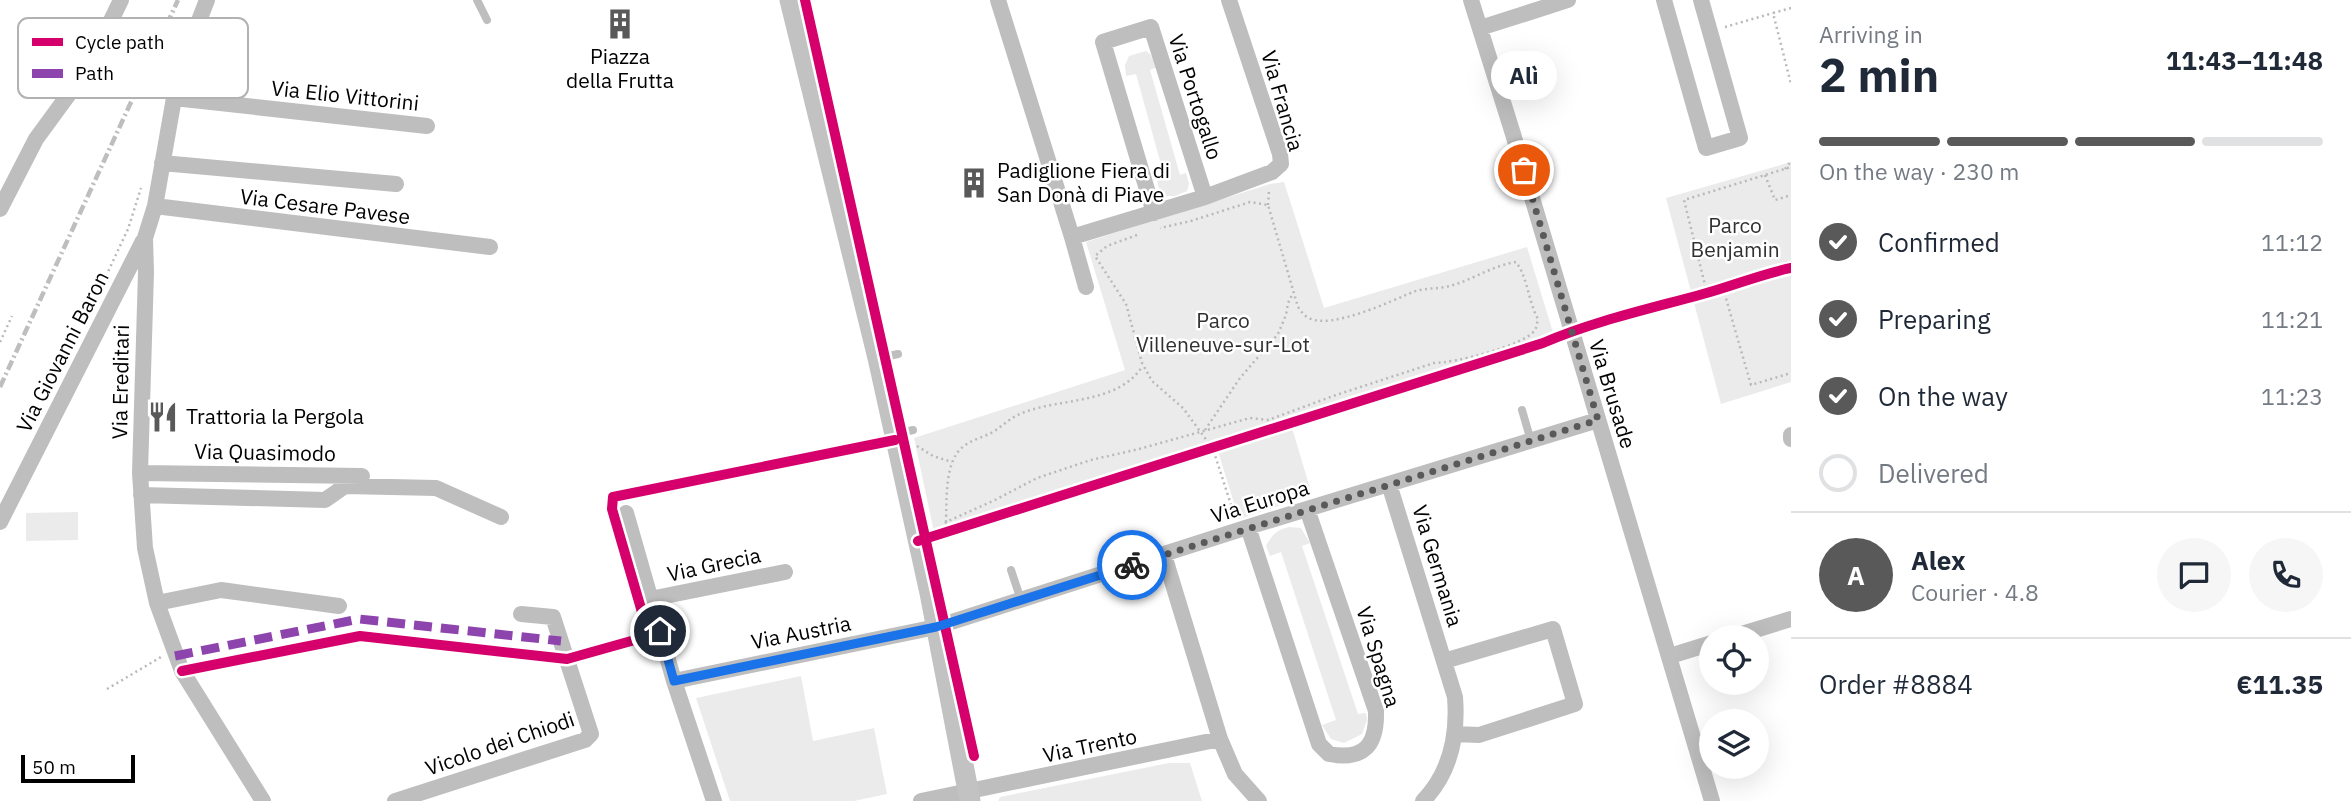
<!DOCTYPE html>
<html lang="en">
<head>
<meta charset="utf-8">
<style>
  :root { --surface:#fff; --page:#f6f6f7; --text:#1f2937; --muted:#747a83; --line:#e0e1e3; --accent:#595959 }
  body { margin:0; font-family:"IBM Plex Sans",sans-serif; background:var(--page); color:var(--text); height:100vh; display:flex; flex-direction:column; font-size:26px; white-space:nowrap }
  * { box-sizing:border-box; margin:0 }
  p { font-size:23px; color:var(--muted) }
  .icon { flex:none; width:38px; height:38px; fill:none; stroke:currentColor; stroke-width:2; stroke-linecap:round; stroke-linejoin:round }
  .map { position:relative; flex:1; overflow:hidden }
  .sheet { display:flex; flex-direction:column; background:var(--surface); width:560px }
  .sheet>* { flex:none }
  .tools { position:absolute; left:1699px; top:625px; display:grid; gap:14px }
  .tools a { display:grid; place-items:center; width:70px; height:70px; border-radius:50%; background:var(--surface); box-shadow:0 7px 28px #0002; font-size:35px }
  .scale { position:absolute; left:21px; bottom:18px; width:114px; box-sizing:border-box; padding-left:7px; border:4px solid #000; border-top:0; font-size:19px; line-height:24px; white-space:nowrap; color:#000; -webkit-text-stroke:5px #fff; paint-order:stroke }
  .pin { position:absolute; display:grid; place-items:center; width:60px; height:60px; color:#fff; margin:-30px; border:4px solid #fff; border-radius:50%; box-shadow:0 2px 7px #0007 }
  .courier { position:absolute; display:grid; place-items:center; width:70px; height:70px; margin:-35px; border:5px solid #1a73e8; border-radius:50%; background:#fff; color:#222; box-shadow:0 2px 9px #0007 }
  .bubble { position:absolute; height:49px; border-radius:24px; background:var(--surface); box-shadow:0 7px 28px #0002; font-size:23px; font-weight:700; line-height:49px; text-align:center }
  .overview em { font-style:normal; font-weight:700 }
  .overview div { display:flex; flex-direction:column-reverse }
  .overview { display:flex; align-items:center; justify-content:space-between; height:119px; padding:0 28px }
  h1 { font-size:46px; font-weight:700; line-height:52px }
  .bar { display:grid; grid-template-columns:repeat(4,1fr); gap:10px 7px; align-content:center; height:84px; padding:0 28px }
  .bar i { height:9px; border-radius:5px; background:var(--line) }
  .bar .current { background:var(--accent) }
  .bar p { grid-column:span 4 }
  .line { display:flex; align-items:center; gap:18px; padding:0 28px; border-top:2px solid var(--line) }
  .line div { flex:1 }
  .round { display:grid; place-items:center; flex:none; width:74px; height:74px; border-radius:37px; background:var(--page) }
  ol { padding:0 28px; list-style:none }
  li { display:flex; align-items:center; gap:21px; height:77px }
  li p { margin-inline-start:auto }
  li .icon { padding:7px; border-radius:50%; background:var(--accent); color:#fff; stroke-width:4 }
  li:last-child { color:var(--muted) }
  li i { width:38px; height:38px; border:4px solid var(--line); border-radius:50% }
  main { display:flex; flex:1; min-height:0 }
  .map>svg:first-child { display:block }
  .green { fill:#ebebeb }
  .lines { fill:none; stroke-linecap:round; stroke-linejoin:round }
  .path { stroke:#b9b9b9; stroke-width:2.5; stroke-dasharray:2 3.5; stroke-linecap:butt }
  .lane { stroke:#bebebe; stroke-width:8 }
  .street { stroke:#bebebe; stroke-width:16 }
  .secondary { stroke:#c2c2c2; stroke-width:21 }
  .rail { stroke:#bebebe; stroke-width:4.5; stroke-dasharray:10 3.5 2 3.5; stroke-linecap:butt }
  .quiet { stroke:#8e44ad; stroke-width:9; stroke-dasharray:18 9; stroke-linecap:butt }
  .cycleway-casing { stroke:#fff; stroke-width:15 }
  .cycleway { stroke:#d6006c; stroke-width:10 }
  .done { stroke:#595959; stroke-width:7; stroke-dasharray:0 12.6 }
  .route { stroke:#1a73e8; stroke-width:9 }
  .labels { text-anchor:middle; stroke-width:5; stroke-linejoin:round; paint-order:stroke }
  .poi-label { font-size:21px; fill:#000; stroke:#fff; text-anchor:start }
  .street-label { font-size:21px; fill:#000; stroke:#fff }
  .park-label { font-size:21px; fill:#313131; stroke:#fff }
  .key { fill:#fff; stroke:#b2b2b2; stroke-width:2 }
  .key-label { font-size:19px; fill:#000 }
</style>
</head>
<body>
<main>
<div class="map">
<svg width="1791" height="801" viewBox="0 0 1791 801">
  <rect width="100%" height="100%" fill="#fff"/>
  <path class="green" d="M1146,51L1150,54L1157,67L1150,70L1180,175L1186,173L1189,184L1187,191L1175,196H1164L1160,192L1157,181L1165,179L1136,74L1126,76L1125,65L1129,56Z
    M1791,162V382L1721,404L1666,198Z
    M1284,182L1324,308L1527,247L1555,339L1290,421L1312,495L1239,519L1216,445L934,532L914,438L1125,370L1086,242L1270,184Z
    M78,512V540L26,541V513Z
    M1289,527L1301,528L1310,543L1302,546L1358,714L1366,713L1367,720L1362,734L1344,743L1331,739L1322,725L1336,720L1281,552L1270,556L1266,546C1272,535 1276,530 1289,527Z
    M801,676L813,741L874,728L887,794L854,801H730L696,698Z
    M1169,763H1190L1202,801H998L1000,797Z"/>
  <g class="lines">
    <path class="path" d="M1791,8L1773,13L1791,84
      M1725,27L1773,13
      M1785,169L1791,161
      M1765,175L1775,200L1791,195
      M1268,205L1269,191
      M1137,235L1107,246L1095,256L1126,304L1142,363L1152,381L1183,408L1213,449L1234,514
      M1772,272L1784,263L1791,262
      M106,276L128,229L141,188
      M1723,288L1751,385L1791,373
      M1707,293L1684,200L1791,167
      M0,342L12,316
      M1205,430L1240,378L1278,334L1286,315L1288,303L1293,293
      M917,446L933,456L952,462
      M946,522C947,500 944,460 964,446C973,439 984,437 993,432C1004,425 1012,416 1025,412C1062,398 1117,404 1142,367
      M942,534L946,522L995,500L1037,478L1091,460L1139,449L1250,418L1268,420L1336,395L1434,363C1454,363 1524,346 1535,330C1537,326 1537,322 1538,319C1528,301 1528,278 1516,262C1490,266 1468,283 1445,287C1434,289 1423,288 1413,292C1391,301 1331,330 1309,318C1304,316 1301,311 1298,307L1268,205L1250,202L1191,221L1160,228
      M107,689L161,657"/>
    <path class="lane" d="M477,0L487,20
      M880,358L898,354
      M1522,410L1531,441
      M897,434L913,430
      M1011,570L1021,600"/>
    <path class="street" d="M207,0L188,49L174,98L155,206L145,238L146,272L140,473L145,548L157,603L182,671L263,801
      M998,0L1072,237L1086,287
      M1471,0L1513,134L1712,801
      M1664,0L1706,148L1740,138L1701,0
      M1480,28L1568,0
      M174,98L427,126
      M162,163L396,184
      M155,206L490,247
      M0,209L36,139L88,68L121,0
      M1154,213L1103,42L1151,27L1205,197
      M1072,237L1205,197L1272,172L1281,164L1280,154L1229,0
      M1791,435V439
      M140,473L362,476
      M1389,484L1455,697C1458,735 1451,772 1423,801
      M141,495L325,500L345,486L436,488L501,517
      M626,513L674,681L714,801
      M0,522L143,241
      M1248,527L1319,744L1329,754C1365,761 1377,744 1376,711L1307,509
      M1164,555L1220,739L1235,774L1259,801
      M650,599L785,572
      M157,603L221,590L339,606
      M1732,637L1791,619
      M1670,656L1712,643
      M1444,661L1553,629L1575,704L1479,735L1455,734
      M674,681L936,627L1248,527L1598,420
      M395,801L585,740L591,734L553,617L521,614
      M921,801L1220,739"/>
    <path class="secondary" d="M790,0L878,358L930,593L970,801"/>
    <path class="rail" d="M0,387L178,0"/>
    <path class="quiet" d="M88,23L101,44
      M175,656L359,619L561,641"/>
    <g class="cycleway-casing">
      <path id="cycleway" d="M805,0L974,756
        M918,541L1543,343C1594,321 1649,309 1703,294C1733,286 1761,274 1791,268
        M182,671L360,636L567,659L649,636L612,509L613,497L895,440"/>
    </g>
    <use href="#cycleway" class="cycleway"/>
  </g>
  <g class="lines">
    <path class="done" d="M1132,565L1598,420L1524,170"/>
    <path class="route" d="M660,631L674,681L936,627L1132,565"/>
  </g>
  <defs>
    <g id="building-bare" transform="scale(2.415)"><path d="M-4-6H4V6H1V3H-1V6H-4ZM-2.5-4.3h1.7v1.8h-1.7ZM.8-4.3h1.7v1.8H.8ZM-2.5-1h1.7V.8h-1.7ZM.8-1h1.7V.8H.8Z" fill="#595959" stroke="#fff" stroke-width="2.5" paint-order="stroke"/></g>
    <g id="restaurant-bare" transform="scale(2.415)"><path d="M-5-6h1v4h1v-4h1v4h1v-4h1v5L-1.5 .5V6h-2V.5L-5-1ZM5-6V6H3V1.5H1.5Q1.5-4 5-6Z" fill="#595959" stroke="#fff" stroke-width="2.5" paint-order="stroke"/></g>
  </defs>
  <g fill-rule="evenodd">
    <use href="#building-bare" x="620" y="24"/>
    <use href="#building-bare" x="974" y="183"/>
    <use href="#restaurant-bare" x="163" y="417"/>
  </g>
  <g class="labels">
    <g class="poi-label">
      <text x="620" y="64" text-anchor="middle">Piazza<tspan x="620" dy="24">della Frutta</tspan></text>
      <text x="997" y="178">Padiglione Fiera di<tspan x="997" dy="24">San Donà di Piave</tspan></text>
      <text x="186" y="424">Trattoria la Pergola</text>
    </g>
    <g class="street-label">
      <text transform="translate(345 96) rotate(6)" y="7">Via Elio Vittorini</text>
      <text transform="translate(1195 97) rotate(72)" y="7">Via Portogallo</text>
      <text transform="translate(1282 101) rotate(74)" y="7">Via Francia</text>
      <text transform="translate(325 207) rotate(7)" y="7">Via Cesare Pavese</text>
      <text transform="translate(63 352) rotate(-63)" y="7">Via Giovanni Baron</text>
      <text transform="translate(121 382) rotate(-89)" y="7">Via Ereditari</text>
      <text transform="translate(1612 394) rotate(73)" y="7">Via Brusade</text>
      <text transform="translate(265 453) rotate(1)" y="7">Via Quasimodo</text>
      <text transform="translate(1260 502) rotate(-17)" y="7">Via Europa</text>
      <text transform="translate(714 565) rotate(-12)" y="7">Via Grecia</text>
      <text transform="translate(1437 566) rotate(73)" y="7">Via Germania</text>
      <text transform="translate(801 633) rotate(-11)" y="7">Via Austria</text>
      <text transform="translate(1378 657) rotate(73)" y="7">Via Spagna</text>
      <text transform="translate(500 744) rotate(-19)" y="7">Vicolo dei Chiodi</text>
      <text transform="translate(1090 746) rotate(-12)" y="7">Via Trento</text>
    </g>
    <g class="park-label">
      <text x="1735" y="233">Parco<tspan x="1735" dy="24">Benjamin</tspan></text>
      <text x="1223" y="328">Parco<tspan x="1223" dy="24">Villeneuve-sur-Lot</tspan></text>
    </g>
  </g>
  <rect x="18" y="18" width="230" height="80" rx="10" class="key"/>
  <rect x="32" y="38" width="31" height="8" fill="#d6006c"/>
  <rect x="32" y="69" width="31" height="9" fill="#8e44ad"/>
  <g class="key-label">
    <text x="75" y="49">Cycle path</text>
    <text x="75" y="80">Path</text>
  </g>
</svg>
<div class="tools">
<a><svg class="icon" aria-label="locate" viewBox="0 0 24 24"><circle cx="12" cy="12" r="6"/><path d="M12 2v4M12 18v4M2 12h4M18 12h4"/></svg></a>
<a><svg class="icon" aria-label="layers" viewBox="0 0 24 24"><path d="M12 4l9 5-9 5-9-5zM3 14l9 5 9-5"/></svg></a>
</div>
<div class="scale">50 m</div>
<div class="pin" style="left:1524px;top:170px;background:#ea580c"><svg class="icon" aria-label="bag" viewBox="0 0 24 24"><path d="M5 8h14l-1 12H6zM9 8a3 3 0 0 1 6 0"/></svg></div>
<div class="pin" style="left:660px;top:631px;background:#1f2937"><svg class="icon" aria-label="home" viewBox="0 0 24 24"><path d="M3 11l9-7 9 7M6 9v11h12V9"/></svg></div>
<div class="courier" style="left:1132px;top:565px"><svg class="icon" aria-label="bike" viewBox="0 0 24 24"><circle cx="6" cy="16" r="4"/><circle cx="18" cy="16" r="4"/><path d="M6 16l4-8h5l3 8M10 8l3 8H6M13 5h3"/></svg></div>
<div class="bubble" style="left:1491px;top:51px;width:66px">Alì</div>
</div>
<section class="sheet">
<div class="overview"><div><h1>2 min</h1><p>Arriving in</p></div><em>11:43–11:48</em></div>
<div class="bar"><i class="current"></i><i class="current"></i><i class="current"></i><i></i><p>On the way · 230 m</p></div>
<ol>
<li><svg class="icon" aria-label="check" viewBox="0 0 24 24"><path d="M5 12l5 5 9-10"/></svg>Confirmed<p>11:12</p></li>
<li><svg class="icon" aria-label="check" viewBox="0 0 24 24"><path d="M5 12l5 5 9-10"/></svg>Preparing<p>11:21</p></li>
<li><svg class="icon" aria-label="check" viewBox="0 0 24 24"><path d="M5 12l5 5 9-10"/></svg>On the way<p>11:23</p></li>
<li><i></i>Delivered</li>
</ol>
<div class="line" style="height:126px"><b class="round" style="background:var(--accent);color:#fff">A</b><div><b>Alex</b><p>Courier · 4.8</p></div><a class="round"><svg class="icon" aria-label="chat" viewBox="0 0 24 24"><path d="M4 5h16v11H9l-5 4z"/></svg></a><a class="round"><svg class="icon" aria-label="phone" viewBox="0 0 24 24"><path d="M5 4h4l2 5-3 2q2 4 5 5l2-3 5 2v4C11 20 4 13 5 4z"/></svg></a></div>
<div class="line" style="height:91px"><div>Order #8884</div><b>€11.35</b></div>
</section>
</main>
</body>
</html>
